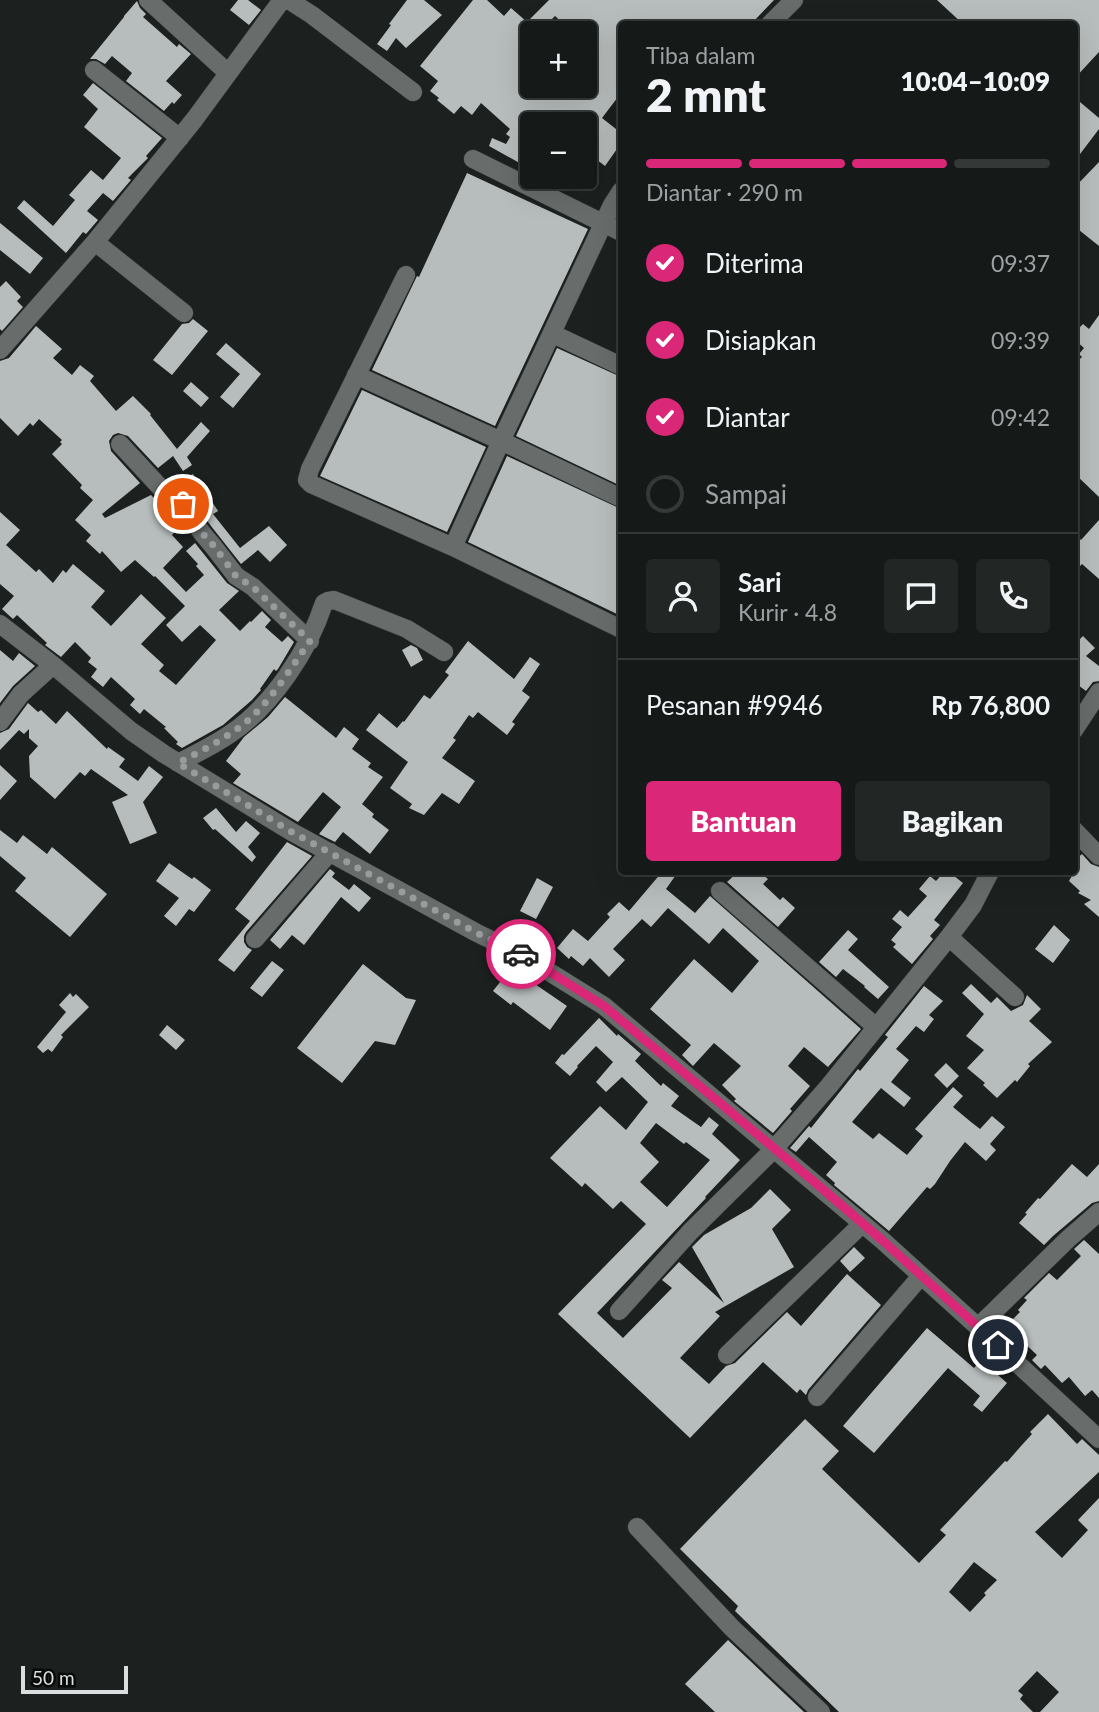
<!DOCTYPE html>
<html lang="id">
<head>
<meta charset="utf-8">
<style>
  :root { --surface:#151918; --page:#222625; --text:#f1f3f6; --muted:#9da0a2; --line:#343837; --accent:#db2777 }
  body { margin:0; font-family:Lato,sans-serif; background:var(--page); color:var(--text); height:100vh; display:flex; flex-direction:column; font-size:26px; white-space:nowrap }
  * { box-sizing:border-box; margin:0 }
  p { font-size:23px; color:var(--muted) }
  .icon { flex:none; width:38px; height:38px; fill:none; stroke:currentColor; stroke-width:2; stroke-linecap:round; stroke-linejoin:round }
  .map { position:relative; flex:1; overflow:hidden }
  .drawer { position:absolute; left:618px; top:21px; width:460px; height:854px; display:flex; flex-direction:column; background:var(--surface); border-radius:7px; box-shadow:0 7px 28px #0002,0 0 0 2px var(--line) }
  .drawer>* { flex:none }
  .tools { position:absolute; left:520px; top:21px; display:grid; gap:14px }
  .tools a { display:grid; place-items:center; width:77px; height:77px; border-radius:7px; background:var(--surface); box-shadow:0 7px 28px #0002,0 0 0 2px var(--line); font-size:35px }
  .scale { position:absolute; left:21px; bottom:18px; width:107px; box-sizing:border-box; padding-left:7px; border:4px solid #dbdede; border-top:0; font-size:19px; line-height:24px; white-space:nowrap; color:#dbdede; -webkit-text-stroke:5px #080a09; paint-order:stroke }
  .pin { position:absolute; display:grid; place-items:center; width:60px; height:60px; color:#fff; margin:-30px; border:4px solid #fff; border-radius:50%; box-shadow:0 2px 7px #0007 }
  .courier { position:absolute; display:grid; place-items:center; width:70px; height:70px; margin:-35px; border:5px solid #db2777; border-radius:50%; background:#fff; color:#222; box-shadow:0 2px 9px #0007 }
  .head em { font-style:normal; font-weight:800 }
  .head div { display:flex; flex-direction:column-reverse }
  .head { display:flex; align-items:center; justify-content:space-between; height:119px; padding:0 28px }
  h1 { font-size:46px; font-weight:800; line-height:52px }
  .bar { display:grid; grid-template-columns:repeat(4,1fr); gap:10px 7px; align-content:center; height:84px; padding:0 28px }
  .bar i { height:9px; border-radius:5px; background:var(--line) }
  .bar .active { background:var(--accent) }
  .bar p { grid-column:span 4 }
  .line { display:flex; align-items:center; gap:18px; padding:0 28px; border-top:2px solid var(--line) }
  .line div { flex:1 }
  .round { display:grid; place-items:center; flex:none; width:74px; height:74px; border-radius:7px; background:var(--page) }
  ol { padding:0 28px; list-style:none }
  li { display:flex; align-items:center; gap:21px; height:77px }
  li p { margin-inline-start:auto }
  li .icon { padding:7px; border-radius:50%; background:var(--accent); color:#fff; stroke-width:4 }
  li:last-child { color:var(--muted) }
  li i { width:38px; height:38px; border:4px solid var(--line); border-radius:50% }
  .button { display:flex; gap:14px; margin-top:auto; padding:14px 28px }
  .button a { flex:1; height:80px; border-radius:7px; background:var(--accent); color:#fff; font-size:28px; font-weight:800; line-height:80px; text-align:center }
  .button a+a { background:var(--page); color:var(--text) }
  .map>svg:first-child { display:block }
  .building { fill:#b7bdbc; fill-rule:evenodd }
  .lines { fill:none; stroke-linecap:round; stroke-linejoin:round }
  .minor-casing { stroke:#3a3d3d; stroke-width:19 }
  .minor { stroke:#686d6c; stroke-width:18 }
  .done { stroke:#989c9c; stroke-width:7; stroke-dasharray:0 12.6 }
  .route { stroke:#db2777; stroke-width:9 }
</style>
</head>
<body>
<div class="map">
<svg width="1099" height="1712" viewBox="0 0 1099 1712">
  <rect width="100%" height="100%" fill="#1c2120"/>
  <path class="building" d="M238,0H248L261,10L249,25L230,10Z
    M407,0H424L442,15L406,48L396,38L387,51L377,44L391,25L389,24Z
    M473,0H487L504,16L511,8L527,22L549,0H774L751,24H621V93L602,118L621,133V152L617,149L605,166L584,150V124H552L534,110L519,127L532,136L521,151L532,156V170L489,146L492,138L506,144L510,137L506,134L510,129L481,103L472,115L461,106L454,114L437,100L439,98L430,91L438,81L420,66ZM555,16L574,33H584V44L597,55L584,70V86H532V33H538Z
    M937,0H1099V52L1074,79V24H963Z
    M137,1L140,8L146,14L143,17L177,47L179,44L191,54L166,81L182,95L174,104L172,102L164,111L126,81L132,73L112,56L105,64L96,59H90L124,17V16Z
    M93,83L162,138L146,156L148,158L128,178L131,180L113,201L103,193L87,211L98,220L86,234L83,232L66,253L17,208L24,200L53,226L75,200L69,195L91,170L103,180L121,158L84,127L98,109L83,95Z
    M1074,97L1099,118V129L1074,162Z
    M1099,162V246L1074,226V188Z
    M467,173L588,229L495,426L372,370L417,276L419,277Z
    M0,223L43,258L30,274L0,250Z
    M6,281L21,297L17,301L23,307L2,331L0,329V287Z
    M1099,315V497L1074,473V364L1082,357L1079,354L1084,348L1074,339V333L1083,324L1089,329Z
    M193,319L208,331L172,375L153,360L182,324L189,323Z
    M36,326L62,349L53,358L72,375L80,365L94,376L90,381L116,411L133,396L151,414L150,415L177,449L201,422L210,431L187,457L192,465L183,471L173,456L158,468L128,436L118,433L113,435L109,441L111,451L140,483L102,514L105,518L151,495L163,507L174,513L182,524L172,535L183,547L163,568L186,592L204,575L196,566L198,564L186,551L195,543L227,583L239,591L219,610L240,631L250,621L251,622L262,611L271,620L265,627L282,642L288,636L294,642L278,669L276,671L274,669L260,689L261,690L252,700L223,725L182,748L176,744L178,742L164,728L166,727L144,709L140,714L130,705L135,699L111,677L103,687L91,677L97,669L88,662L91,658L75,642L61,657L45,645L47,643L17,615L13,619L2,609L14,596L0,584V512L20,530L6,545L36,572L39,569L53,583L63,570L66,573L73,564L105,591L91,607L111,626L141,594L166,618L141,644L164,665L159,671L176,685L216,640L200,625L182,642L166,625L185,606L155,576L154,577L135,560L121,572L102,551L100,554L86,541L91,535L75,520L93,500L80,488L82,485L52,454L62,444L60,442L62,440L39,419L33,426L30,423L18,436L0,418V361L9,358Z
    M226,343L261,374L233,408L220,397L240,374L216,354Z
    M557,348L621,377V486L516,436Z
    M191,382L209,398L201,407L183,391Z
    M362,390L486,447L447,532L320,476Z
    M507,456L621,509V616L468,542Z
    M193,474L202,493L205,491L218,511L213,514L240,548L269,526L287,545L270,562L258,550L241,564L211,526L191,498L178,490L173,484Z
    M1099,520V579L1082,564L1074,572V534L1081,540Z
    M1083,636L1095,648L1086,656L1099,666V681L1093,682L1086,691L1074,682V645Z
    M468,641L514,679L530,657L540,664L522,691L530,697L512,722L515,724L507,735L478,712L473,718L469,715L453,738L456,740L442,758L475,781L459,804L442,793L424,815L409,808L412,804L390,788L408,762L366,730L379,713L397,728L403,721L404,722L424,695L430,699L449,675L445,672Z
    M411,645L417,648L423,660L411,667L402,650Z
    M0,650L13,661L19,653L35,666L13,686L0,703Z
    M285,697L336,738L344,727L359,739L352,749L371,763L368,767L383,777L362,804L374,814L372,817L389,830L370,854L343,832L335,842L319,834L341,807L323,792L298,822L233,783L241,774L226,761L244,737L268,717Z
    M28,703L38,712L41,710L56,724L67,711L107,749L108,747L125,759L119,767L138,781L149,766L163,777L143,802L157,833L130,844L112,802L128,795L91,769L85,776L80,772L55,799L30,777L29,756L38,746L29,738V729L24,734L19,730L0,750V733L9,729Z
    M0,765L17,781L0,800Z
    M216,808L236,832L246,821L260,833L248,847L256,857L252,862L215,829L213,830L203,818Z
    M0,830L17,843L23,835L47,854L52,847L107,894L70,937L15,891L26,878L0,856Z
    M287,842L312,856L246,932L244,936V942L247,947L252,950L234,972L218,960L250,921L235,909Z
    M1082,854L1091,864L1099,867V917L1084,904L1091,900L1078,893L1080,891L1069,881L1074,872V861Z
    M169,863L192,879L194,877L211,890L194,912L189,909L176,926L164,916L179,898L156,881Z
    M330,869L335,873L332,877L349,890L354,884L371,898L359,912L341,897L304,945L292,935L280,949L270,940Z
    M662,872H678L666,889L695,913L710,896L861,1029L828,1067L804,1047L788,1066L810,1086L790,1109L792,1111L773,1133L734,1101L736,1099L722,1085L741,1066L714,1043L693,1066L682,1055L691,1045L650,1009L694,959L732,993L759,961L723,928L709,944L668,908L651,927L642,919L613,949L625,960L609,977L590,958L583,966L571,956L569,959L557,948L573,929L588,941L610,917L607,914L619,902L629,911Z
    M738,872H759L768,879L763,884L780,900L783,897L795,908L778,927L727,882Z
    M944,872H949L963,883L934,920L940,925L930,936L933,939L912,964L893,947L896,944L891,940L902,927L892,919L900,910L908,917L927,896L919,889L930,876L936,881Z
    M537,878L553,887L536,919L520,911Z
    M1054,925L1070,940L1053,963L1035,949Z
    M848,930L858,939L848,950L889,987L878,999L864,987L865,986L843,969L836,977L819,962Z
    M272,961L284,970L262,997L250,988Z
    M363,964L406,998L416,1000L395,1045L375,1041L342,1083L297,1048Z
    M514,964L531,978L529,980L567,1006L550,1030L513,1002L511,1005L493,991Z
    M971,984L991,1003L997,997L1011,1011L1023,1005L1027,995L1041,1009L1029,1021L1052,1042L1028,1064L1030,1066L1017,1082L1015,1080L997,1098L983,1085L985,1083L967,1068L984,1050L966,1036L984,1014L962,993Z
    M924,986L943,1001L929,1015L934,1019L924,1032L916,1026L896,1049L909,1060L891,1082L911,1098L904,1107L881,1088L852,1122L873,1139L879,1133L907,1155L923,1136L915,1129L953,1087L963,1096L953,1107L971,1122L980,1129L992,1116L1005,1127L990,1144L996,1150L986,1161L965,1142L950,1161L935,1184L930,1189L927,1187L889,1231L834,1185L835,1183L826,1175L837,1162L809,1137L796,1152L790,1148L809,1126L811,1128L858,1069L860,1071L888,1037L885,1035Z
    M70,993L73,997L76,994L89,1007L61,1035L63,1037L52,1052L48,1049L43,1053L37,1047L66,1012L59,1005Z
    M599,1018L617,1036L618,1034L641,1054L635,1061L661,1086L663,1083L679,1096L671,1106L701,1127L709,1117L719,1125L712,1134L740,1160L705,1197L706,1198L597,1313L623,1338L672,1288L662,1280L679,1262L724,1303L692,1247L704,1235L751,1208L770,1189L791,1210L772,1229L794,1267L715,1312L720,1316L680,1358L709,1384L726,1366L735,1363L787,1312L801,1326L847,1274L881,1305L808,1390L806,1395L800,1389L797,1393L763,1362L690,1438L558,1314L646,1224L621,1201L613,1209L585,1183L582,1187L550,1158L600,1106L626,1130L648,1102L622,1077L606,1092L596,1082L613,1062L596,1046L577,1066L578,1067L570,1076L555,1063L562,1054L564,1055ZM656,1123L684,1144L686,1142L710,1160L667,1207L640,1182L659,1162L640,1143Z
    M167,1025L185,1040L176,1050L159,1035Z
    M946,1063L959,1076L947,1088L934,1075Z
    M1072,1164L1087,1177L1099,1164V1201L1092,1203L1053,1236L1044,1245L1019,1223L1027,1214L1025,1213L1038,1198L1040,1199Z
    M1084,1240L1099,1254V1398L1092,1390L1085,1396L1069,1377L1062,1383L1045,1365L1041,1369L1032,1360L1037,1355L1006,1326L1020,1312L1018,1310L1027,1300L1024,1298L1049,1273L1057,1280L1081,1256L1074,1249Z
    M854,1247L865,1258L850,1272L840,1261Z
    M927,1328L974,1368L981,1360L1007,1383L982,1412L973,1405L980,1396L948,1368L874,1453L843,1426Z
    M1048,1414L1077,1444L1082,1439L1099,1455V1472L1035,1532L1062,1558L1088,1530L1078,1520L1099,1498V1712H1040L1059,1692L1037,1671L1018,1691L1023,1695L1020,1699L1033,1712H839L735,1611L738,1606L680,1549L805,1419L839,1451L822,1469L919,1563L946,1535L940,1530L1005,1461L1007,1462L1021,1446L1032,1434L1030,1432ZM974,1562L997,1580L984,1593L986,1595L970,1612L949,1592Z
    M728,1640L804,1712H715L685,1684Z"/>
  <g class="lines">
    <g class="minor-casing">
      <path id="minor" d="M148,0L228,73
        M283,0L290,1L312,15L413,92
        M770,24L794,0
        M94,70L180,138
        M473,159L621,232
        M95,242L184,313
        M406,275L310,469L307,480L311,484L453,547L621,629
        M553,334L621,366
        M0,350L95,242L194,120L282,0
        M356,375L501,441L621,498
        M120,444L171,499L182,504L202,533L213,546L236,576L253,587L310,641
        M453,547L501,441L612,205L621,191
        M0,624L53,665L131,731L164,754L292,832L477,933L522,955L604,1006L882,1240L978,1327L1099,1439
        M0,722L21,694L53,665
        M1074,730L1099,692
        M178,763C196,754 214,745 230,734C272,706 309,650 324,603L328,601L334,600L407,629L444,652
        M1074,830L1099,856
        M720,891L876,1027
        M949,937L1015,997
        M255,939L330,852
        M619,1311L690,1232L774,1149L829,1086L949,937L973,905L990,872
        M978,1327L1068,1239L1099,1212
        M727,1355L862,1224
        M817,1397L921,1276
        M637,1527L732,1628L821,1712"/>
    </g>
    <use href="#minor" class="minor"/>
  </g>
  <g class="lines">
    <path class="done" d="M183,504L202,533L214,546L236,576L253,587L310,641C290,669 272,700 245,723C225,739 201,751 178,763L292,832L477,933L521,954"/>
    <path class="route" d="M521,954L604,1006L812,1180L882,1240L998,1345"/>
  </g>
</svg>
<div class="tools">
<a>+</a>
<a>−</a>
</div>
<div class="scale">50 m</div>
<div class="pin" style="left:183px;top:504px;background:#ea580c"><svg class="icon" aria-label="bag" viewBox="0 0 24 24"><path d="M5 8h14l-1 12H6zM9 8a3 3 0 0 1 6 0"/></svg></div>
<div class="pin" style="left:998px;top:1345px;background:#1f2937"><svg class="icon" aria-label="home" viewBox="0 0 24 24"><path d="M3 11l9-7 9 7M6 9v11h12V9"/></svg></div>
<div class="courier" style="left:521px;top:954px"><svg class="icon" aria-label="car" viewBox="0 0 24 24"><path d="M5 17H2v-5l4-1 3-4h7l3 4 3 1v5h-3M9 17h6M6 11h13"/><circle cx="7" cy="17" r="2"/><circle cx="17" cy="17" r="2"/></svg></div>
<section class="drawer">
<div class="head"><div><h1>2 mnt</h1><p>Tiba dalam</p></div><em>10:04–10:09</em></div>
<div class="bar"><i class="active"></i><i class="active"></i><i class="active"></i><i></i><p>Diantar · 290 m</p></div>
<ol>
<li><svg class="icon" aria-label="check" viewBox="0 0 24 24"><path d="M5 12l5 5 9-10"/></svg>Diterima<p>09:37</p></li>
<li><svg class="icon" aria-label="check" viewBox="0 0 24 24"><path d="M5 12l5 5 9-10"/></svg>Disiapkan<p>09:39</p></li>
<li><svg class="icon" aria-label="check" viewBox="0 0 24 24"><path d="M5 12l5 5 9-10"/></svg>Diantar<p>09:42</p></li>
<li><i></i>Sampai</li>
</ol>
<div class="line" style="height:126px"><a class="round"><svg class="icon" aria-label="person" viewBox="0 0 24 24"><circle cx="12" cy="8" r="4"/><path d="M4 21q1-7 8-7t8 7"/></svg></a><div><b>Sari</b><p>Kurir · 4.8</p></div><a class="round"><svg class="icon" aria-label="chat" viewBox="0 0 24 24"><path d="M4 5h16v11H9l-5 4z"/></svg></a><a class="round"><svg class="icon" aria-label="phone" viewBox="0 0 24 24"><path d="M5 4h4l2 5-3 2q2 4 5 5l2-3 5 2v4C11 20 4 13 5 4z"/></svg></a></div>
<div class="line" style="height:91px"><div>Pesanan #9946</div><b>Rp 76,800</b></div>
<div class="button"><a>Bantuan</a><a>Bagikan</a></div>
</section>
</div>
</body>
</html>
